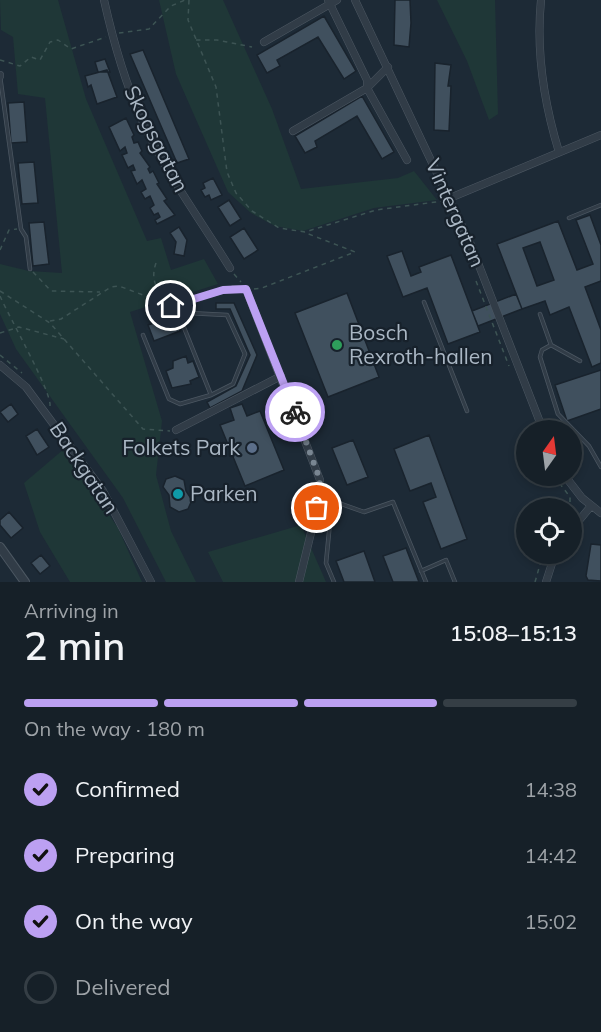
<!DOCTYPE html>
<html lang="en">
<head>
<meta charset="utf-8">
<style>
  :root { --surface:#162028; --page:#232d34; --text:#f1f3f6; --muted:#9ea3a8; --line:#353e45; --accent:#bca0f2 }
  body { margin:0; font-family:Mulish,sans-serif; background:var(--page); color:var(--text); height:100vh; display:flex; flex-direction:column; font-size:22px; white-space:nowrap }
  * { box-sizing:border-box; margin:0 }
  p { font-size:20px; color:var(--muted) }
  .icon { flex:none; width:33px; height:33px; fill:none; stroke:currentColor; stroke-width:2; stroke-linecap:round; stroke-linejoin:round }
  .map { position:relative; height:582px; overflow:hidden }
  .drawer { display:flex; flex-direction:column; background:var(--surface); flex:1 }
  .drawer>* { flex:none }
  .needle { width:39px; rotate:14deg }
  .tools { position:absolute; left:516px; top:420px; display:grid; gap:12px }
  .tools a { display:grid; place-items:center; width:66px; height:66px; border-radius:50%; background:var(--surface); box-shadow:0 3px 9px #0003,0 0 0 2px var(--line); font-size:30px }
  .pin { position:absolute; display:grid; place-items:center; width:51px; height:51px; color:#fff; margin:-26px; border:3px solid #fff; border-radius:50%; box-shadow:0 2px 6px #0007 }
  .courier { position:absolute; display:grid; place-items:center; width:60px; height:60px; margin:-30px; border:4px solid #bca0f2; border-radius:50%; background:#fff; color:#222; box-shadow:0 2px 8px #0007 }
  .summary em { font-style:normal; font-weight:600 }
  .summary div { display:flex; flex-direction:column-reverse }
  .summary { display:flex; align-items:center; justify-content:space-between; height:102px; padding:0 24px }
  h1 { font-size:39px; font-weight:600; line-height:45px }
  .bar { display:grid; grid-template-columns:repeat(4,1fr); gap:9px 6px; align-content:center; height:72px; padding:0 24px }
  .bar i { height:8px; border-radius:4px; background:var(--line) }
  .bar .current { background:var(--accent) }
  .bar p { grid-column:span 4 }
  ol { padding:0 24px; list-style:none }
  li { display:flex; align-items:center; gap:18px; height:66px }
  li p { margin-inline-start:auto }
  li .icon { padding:6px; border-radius:50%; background:var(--accent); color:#111; stroke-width:4 }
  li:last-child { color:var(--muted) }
  li i { width:33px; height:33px; border:3px solid var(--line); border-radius:50% }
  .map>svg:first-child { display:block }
  .green { fill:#1f3737 }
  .building { fill:#40505e; stroke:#19232d; stroke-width:1.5; fill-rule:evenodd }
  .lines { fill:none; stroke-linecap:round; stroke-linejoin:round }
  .service-casing { stroke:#4c5762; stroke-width:4.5 }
  .minor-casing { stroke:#4c5762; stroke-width:8 }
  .tertiary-casing { stroke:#4c5762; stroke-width:10 }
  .path { stroke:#3d5454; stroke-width:1.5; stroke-dasharray:4.5 4.5; stroke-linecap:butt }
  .service { stroke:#313c47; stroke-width:3 }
  .minor { stroke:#313c47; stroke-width:7 }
  .tertiary { stroke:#313c47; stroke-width:8 }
  .done { stroke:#798692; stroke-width:6; stroke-dasharray:0 10.8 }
  .route { stroke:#bca0f2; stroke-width:8 }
  .leisure-dot { fill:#2e9e5b; stroke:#17212b; stroke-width:2 }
  .service-dot { fill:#5c6f8a; stroke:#17212b; stroke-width:2 }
  .culture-dot { fill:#0f9aa8; stroke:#17212b; stroke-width:2 }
  .labels { text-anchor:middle; stroke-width:4.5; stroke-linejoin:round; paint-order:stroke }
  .street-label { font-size:21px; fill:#aab7c4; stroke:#17212b }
  .poi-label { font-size:21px; fill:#aab7c4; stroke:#17212b; text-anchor:start }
</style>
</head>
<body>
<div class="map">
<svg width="601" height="582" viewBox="0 0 601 582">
  <rect width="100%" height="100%" fill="#1d2a36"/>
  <path class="green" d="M0,0H58L86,99L147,241L161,238L171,270L204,259L218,284L130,312L162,421L156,475L171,531L196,582H166L123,498L16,349L0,314V264L29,271L62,273L45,98L18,94L13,37L1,30Z
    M159,0H223L272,109L301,189L398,178L414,171L437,200L374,208L303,231L275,226L251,213L228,192L176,74Z
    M437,0H495L498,114L489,120L467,61Z
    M64,449L118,528L142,582H70L40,532L24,483Z
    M301,525L326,582H223L208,552Z"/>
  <path class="building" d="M395,0H410L411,23L409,47L394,45Z
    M324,16L356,71L344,79L318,37L277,60L280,66L267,73L257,55Z
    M143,50L189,159L177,163L130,54Z
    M105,59L110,72H98L95,62Z
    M435,63L451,65L448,86H451L449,131L434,130Z
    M107,70L117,97L97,104L91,85L88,87L85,76Z
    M362,96L394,152L382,159L357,116L315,141L317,147L305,153L295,136Z
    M24,102L27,142L11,143L8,103Z
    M126,118L134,135L132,137L134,143L138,142L142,151L140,153L150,167L148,169L150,173L153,171L159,183L157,184L167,199L164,201L175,215L157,224L155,220L160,217L158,213L154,215L150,208L154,205L150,196L145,199L141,192L146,189L142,180L137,184L131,171L135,170L133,165L128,168L122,155L127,153L125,147L120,151L109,127Z
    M34,162L38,203L22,204L18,163Z
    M213,178L222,195L211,200L209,195L205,197L201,190L205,188L203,183Z
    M229,200L241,219L230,226L218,207Z
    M590,215L601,245V281L585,287L601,330V363L592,367L569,307L550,315L545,301L522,309L497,244L558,221L577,270L593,264L576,220ZM540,242L554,280L537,286L523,248Z
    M44,222L49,264L33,266L29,223Z
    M179,227L187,240L184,256L174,254L176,242L170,233Z
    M244,228L258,250L244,259L230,237Z
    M402,251L411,276L421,272L419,267L451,255L480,332L448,344L427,288L403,297L387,256Z
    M347,293L379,377L328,397L295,313Z
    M516,294L522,309L478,326L472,311Z
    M216,303H234L257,355L242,391L210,408L207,402L236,386L250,355L230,309H216Z
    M168,310L170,317L174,315L180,331L154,341L148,325L154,323L152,318L155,315Z
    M186,356L188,363L193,361L199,377L190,381L191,384L172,388L166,371L173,368V361Z
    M601,370V409L567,421L555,385Z
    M11,404L18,414L8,422L0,412Z
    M242,404L247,416L260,411L284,470L245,486L220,425L234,420L230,408Z
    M37,429L49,447L37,455L26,436Z
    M429,435L467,539L441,549L423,502L436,497L431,483L410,491L394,449Z
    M353,440L368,477L347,485L332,448Z
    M175,476L184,480L186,491L192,500L188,509L179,512L170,507L169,495L163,487L166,479Z
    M9,512L23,528L11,538L0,525V520Z
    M591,544L601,545V581L588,580L586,576Z
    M406,548L419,582H393L383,556Z
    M364,551L375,582H344L336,561Z
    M41,555L50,566L40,574L31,563Z"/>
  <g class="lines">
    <g class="service-casing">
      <path id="service" d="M0,76L21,229L26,237L30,269
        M569,218L601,205
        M424,302L467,411
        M171,306L232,289
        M188,313L227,315L245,354L233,384L211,395
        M540,314L551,345
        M143,335L169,399L180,404L211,395L181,320L182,316L188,313L193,299
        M580,361L551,345L542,350L540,357L558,414L589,446L601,467
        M319,496L364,512L393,502L426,582
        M317,518L330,522L326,563L334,582
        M421,571L446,560L455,582"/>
    </g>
    <g class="minor-casing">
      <path id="minor" d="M104,0C113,40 124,80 141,118C164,171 200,219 230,268
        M328,0L367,80V88L407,160
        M355,0L471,245L543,430
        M541,0C536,51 544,103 559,152
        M264,42L337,0
        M0,75V76
        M293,131L367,88L388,67
        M450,198L601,135
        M234,289H246L320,480L317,508L299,582
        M0,365L26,387L103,491L151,582
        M176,430L281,376
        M565,476L582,498L601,513
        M572,529L591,506
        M546,582L555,554"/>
    </g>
    <g class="tertiary-casing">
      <path id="tertiary" d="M0,547L25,582"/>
    </g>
    <path class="path" d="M189,0L188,20L216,87L227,172L236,193L252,211L279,228L305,232L376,210L443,201
      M119,33L149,29L171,6L185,0
      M196,40H217L252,47
      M0,60L20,66L31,57L40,60L50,42L58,40L71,49L106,37
      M0,250L9,230L17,229
      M156,263C150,280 157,289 166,303
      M33,272L51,291L100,292
      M234,274L241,282
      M476,281L509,366
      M254,289L262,288L355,252L306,233
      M0,291L50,323L143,429L170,431
      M0,296C9,317 52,392 50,406
      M50,321L61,319L111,287L119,286L167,304
      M0,333L19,327L64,339
      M0,355L22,373
      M554,476L570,497V508
      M535,582L543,554"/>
    <use href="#service" class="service"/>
    <use href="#minor" class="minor"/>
    <use href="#tertiary" class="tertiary"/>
  </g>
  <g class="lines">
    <path class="done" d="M295,412L320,480L317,508"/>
    <path class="route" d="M171,306L223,290L246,289L295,412"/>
  </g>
  <circle class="leisure-dot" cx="337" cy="345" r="6"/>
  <circle class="service-dot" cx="252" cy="448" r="6"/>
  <circle class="culture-dot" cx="178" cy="494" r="6"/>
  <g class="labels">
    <g class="street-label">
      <text transform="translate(156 139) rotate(63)" y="7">Skogsgatan</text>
      <text transform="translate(455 213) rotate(66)" y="7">Vintergatan</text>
      <text transform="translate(84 468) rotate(56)" y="7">Backgatan</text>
    </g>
    <g class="poi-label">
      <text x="349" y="340">Bosch<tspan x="349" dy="24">Rexroth-hallen</tspan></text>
      <text x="240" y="455" text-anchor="end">Folkets Park</text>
      <text x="190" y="501">Parken</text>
    </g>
  </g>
</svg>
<div class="tools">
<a><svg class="needle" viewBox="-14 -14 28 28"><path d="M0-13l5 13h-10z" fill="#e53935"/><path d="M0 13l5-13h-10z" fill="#9ea3a8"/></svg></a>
<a><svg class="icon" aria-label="locate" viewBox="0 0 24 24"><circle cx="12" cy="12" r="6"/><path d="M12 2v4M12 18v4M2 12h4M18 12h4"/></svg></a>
</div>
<div class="pin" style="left:317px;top:508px;background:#ea580c"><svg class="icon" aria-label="bag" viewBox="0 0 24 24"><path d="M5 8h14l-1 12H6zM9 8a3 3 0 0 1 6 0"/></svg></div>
<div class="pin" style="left:171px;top:306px;background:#1f2937"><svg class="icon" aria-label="home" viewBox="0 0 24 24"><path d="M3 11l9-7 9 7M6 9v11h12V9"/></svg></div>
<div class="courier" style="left:295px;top:412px"><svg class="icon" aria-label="bike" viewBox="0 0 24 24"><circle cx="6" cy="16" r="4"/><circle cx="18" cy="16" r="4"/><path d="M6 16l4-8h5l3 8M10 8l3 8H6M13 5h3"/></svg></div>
</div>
<section class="drawer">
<div class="summary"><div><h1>2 min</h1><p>Arriving in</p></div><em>15:08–15:13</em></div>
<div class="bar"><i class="current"></i><i class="current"></i><i class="current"></i><i></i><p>On the way · 180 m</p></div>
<ol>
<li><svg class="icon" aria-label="check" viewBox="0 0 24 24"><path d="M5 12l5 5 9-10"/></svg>Confirmed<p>14:38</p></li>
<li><svg class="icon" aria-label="check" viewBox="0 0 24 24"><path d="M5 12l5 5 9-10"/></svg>Preparing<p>14:42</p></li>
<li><svg class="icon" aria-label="check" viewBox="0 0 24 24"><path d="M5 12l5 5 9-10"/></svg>On the way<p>15:02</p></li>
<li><i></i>Delivered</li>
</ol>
</section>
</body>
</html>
